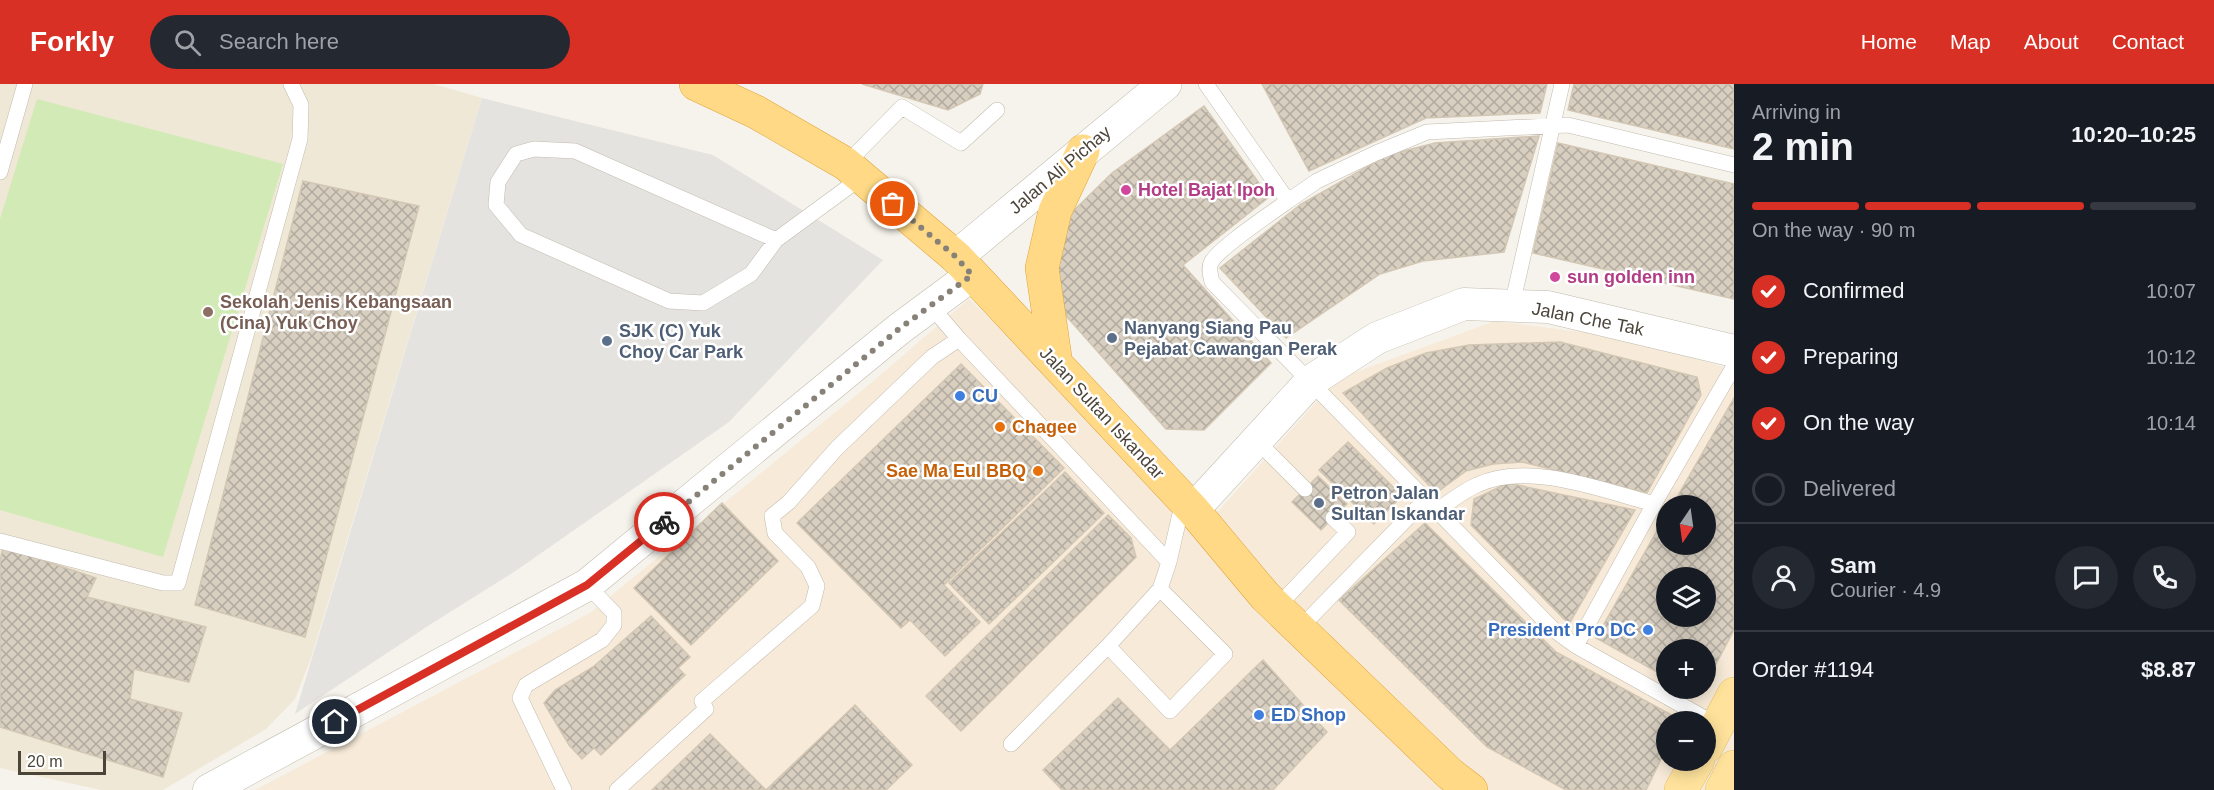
<!DOCTYPE html>
<html lang="en">
<head>
<meta charset="utf-8">
<style>
  :root { --surface:#171b24; --page:#242831; --text:#f1f3f6; --muted:#9ea1a6; --line:#363941; --accent:#d93025 }
  body { margin:0; font-family:Arial,sans-serif; background:var(--page); color:var(--text); height:100vh; display:flex; flex-direction:column; font-size:22px; white-space:nowrap }
  * { box-sizing:border-box; margin:0 }
  p { font-size:20px; color:var(--muted) }
  .icon { flex:none; width:33px; height:33px; fill:none; stroke:currentColor; stroke-width:2; stroke-linecap:round; stroke-linejoin:round }
  .map { position:relative; flex:1; overflow:hidden }
  .panel { display:flex; flex-direction:column; background:var(--surface); width:480px }
  .panel>* { flex:none }
  .needle { width:39px; rotate:193deg }
  .tools { position:absolute; left:1656px; top:411px; display:grid; gap:12px }
  .tools a { display:grid; place-items:center; width:60px; height:60px; border-radius:50%; background:var(--surface); box-shadow:0 3px 15px #0003; font-size:30px }
  .scale { position:absolute; left:18px; bottom:15px; width:88px; box-sizing:border-box; padding-left:6px; border:3px solid #4b4439; border-top:0; font-size:16px; line-height:21px; white-space:nowrap; color:#4b4439; -webkit-text-stroke:4px #fff; paint-order:stroke }
  .pin { position:absolute; display:grid; place-items:center; width:51px; height:51px; color:#fff; margin:-26px; border:3px solid #fff; border-radius:50%; box-shadow:0 2px 6px #0007 }
  .courier { position:absolute; display:grid; place-items:center; width:60px; height:60px; margin:-30px; border:4px solid #d93025; border-radius:50%; background:#fff; color:#222; box-shadow:0 2px 8px #0007 }
  .headline em { font-style:normal; font-weight:700 }
  .headline div { display:flex; flex-direction:column-reverse }
  .headline { display:flex; align-items:center; justify-content:space-between; height:102px; padding:0 18px }
  h1 { font-size:39px; font-weight:700; line-height:45px }
  .bar { display:grid; grid-template-columns:repeat(4,1fr); gap:9px 6px; align-content:center; height:72px; padding:0 18px }
  .bar i { height:8px; border-radius:4px; background:var(--line) }
  .bar .current { background:var(--accent) }
  .bar p { grid-column:span 4 }
  .line { display:flex; align-items:center; gap:15px; padding:0 18px; border-top:2px solid var(--line) }
  .line div { flex:1 }
  .round { display:grid; place-items:center; flex:none; width:63px; height:63px; border-radius:32px; background:var(--page) }
  ol { padding:0 18px; list-style:none }
  li { display:flex; align-items:center; gap:18px; height:66px }
  li p { margin-inline-start:auto }
  li .icon { padding:6px; border-radius:50%; background:var(--accent); color:#fff; stroke-width:4 }
  li:last-child { color:var(--muted) }
  li i { width:33px; height:33px; border:3px solid var(--line); border-radius:50% }
  header { display:flex; align-items:center; gap:36px; box-sizing:border-box; height:84px; padding:0 30px; background:var(--accent); color:#fff }
  header strong { font-size:28px }
  nav { display:flex; gap:33px; margin-inline-start:auto; font-size:21px }
  .search { width:420px; height:54px; background:var(--page); display:flex; align-items:center; gap:15px; box-sizing:border-box; padding:0 21px; border-radius:33px; color:var(--muted); font-size:22px }
  main { display:flex; flex:1; min-height:0 }
  .map>svg:first-child { display:block }
  .commercial { fill:#f7ead8; fill-rule:evenodd }
  .education { fill:#efe8d6 }
  .pitch { fill:#d2eab5 }
  .parking { fill:#e5e3e0 }
  .building { fill:url(#building-cross-hatch); stroke:#d3c7b4; stroke-width:1.5; fill-rule:evenodd }
  .lines { fill:none; stroke-linecap:round; stroke-linejoin:round }
  .service-casing { stroke:#c2bbae; stroke-width:16 }
  .minor-casing { stroke:#c2bbae; stroke-width:33 }
  .tertiary-casing { stroke:#c2bbae; stroke-width:34 }
  .primary-casing { stroke:#e6c16a; stroke-width:34 }
  .trunk-casing { stroke:#e0a43c; stroke-width:34 }
  .service { stroke:#fff; stroke-width:15 }
  .minor { stroke:#fff; stroke-width:32 }
  .tertiary { stroke:#fff; stroke-width:33 }
  .primary { stroke:#ffe39c; stroke-width:33 }
  .trunk { stroke:#ffd985; stroke-width:33 }
  .done { stroke:#878178; stroke-width:6; stroke-dasharray:0 10.8 }
  .route { stroke:#d93025; stroke-width:8 }
  .hotel-dot { fill:#d1479c; stroke:#fff; stroke-width:2 }
  .education-dot { fill:#8d6e63; stroke:#fff; stroke-width:2 }
  .service-dot { fill:#5c6f8a; stroke:#fff; stroke-width:2 }
  .shop-dot { fill:#3f7fe0; stroke:#fff; stroke-width:2 }
  .food-dot { fill:#e8710a; stroke:#fff; stroke-width:2 }
  .labels { text-anchor:middle; stroke-width:5; stroke-linejoin:round; paint-order:stroke }
  .street-label { font-size:18px; fill:#4b4439; stroke:#fff }
  .hotel-label { font-size:18px; font-weight:bold; fill:#b23c85; stroke:#fff; text-anchor:start }
  .education-label { font-size:18px; font-weight:bold; fill:#785e54; stroke:#fff; text-anchor:start }
  .service-label { font-size:18px; font-weight:bold; fill:#4e5e75; stroke:#fff; text-anchor:start }
  .shop-label { font-size:18px; font-weight:bold; fill:#366cbe; stroke:#fff; text-anchor:start }
  .food-label { font-size:18px; font-weight:bold; fill:#c56008; stroke:#fff; text-anchor:start }
</style>
</head>
<body>
<header>
<strong>Forkly</strong>
<div class="search"><svg class="icon" aria-label="search" viewBox="0 0 24 24"><circle cx="10" cy="10" r="6"/><path d="M15 15l6 6"/></svg>Search here</div>
<nav><a>Home</a><a>Map</a><a>About</a><a>Contact</a></nav>
</header>
<main>
<div class="map">
<svg width="1734" height="706" viewBox="0 0 1734 706">
  <defs>
    <pattern id="building-cross-hatch" width="8" height="8" patternUnits="userSpaceOnUse" patternTransform="scale(1.5)"><rect width="8" height="8" fill="#d8cfc1"/><path d="M0 0l8 8M0 8l8-8" fill="none" stroke="#b1aa9e"/></pattern>
  </defs>
  <rect width="100%" height="100%" fill="#f6f3ec"/>
  <path class="commercial" d="M969,215L1204,443L1337,295L1495,237L1622,253L1734,286V706H255L590,529L871,299ZM1666,422H1706V460H1666ZM1666,494H1706V532H1666ZM1666,566H1706V604H1666ZM1666,638H1706V676H1666Z"/>
  <path class="education" d="M0,0H434L482,14L311,574L295,615L266,645L163,706H101L0,684Z"/>
  <path class="pitch" d="M37,15L283,80L163,473L0,426V135Z"/>
  <path class="parking" d="M482,14L713,71L883,176L729,338L517,486L431,540L295,630Z"/>
  <path class="building" d="M862,0H983L980,10L948,26Z
    M1262,0H1547L1540,29L1426,34L1309,87Z
    M1574,0H1734V65L1568,26Z
    M1204,22L1269,113L1183,181L1271,279L1204,346L1166,345L1067,233L1055,189L1066,134L1112,89Z
    M1539,52L1504,168L1423,177L1380,190L1286,254L1220,184L1301,120L1388,71L1435,59Z
    M1558,59L1734,100V215L1533,169Z
    M303,97L419,122L305,553L195,521Z
    M1560,258L1697,293L1701,311L1647,409L1522,378L1493,380L1466,387L1436,409L1343,309L1387,284L1426,269L1469,261Z
    M961,280L1064,384L944,501L980,538L945,572L910,536L901,544L797,439Z
    M1734,314V546L1706,599V566H1666V593L1596,554L1666,431V460H1706V422H1672ZM1666,494H1706V532H1666Z
    M1348,358L1402,412L1374,440L1319,386Z
    M1065,388L1104,429L989,540L949,499Z
    M1318,392L1347,420L1321,446L1292,418Z
    M1508,399L1635,426L1569,540L1471,441L1474,415Z
    M722,419L778,477L691,561L634,504Z
    M1108,431L1131,454L1136,473L961,647L926,612Z
    M1425,439L1556,568L1681,636L1680,638H1666V665L1646,706H1566L1487,663L1339,516Z
    M3,463L96,494L87,513L206,543L189,598L134,585L130,615L182,629L163,693L0,643V477Z
    M651,532L690,573L678,584L685,591L601,671L594,664L582,675L569,661L544,619L555,606L593,583Z
    M1263,576L1327,648L1273,706H1062L1043,686L1118,614L1170,666Z
    M855,621L912,681L886,706H766Z
    M710,650L766,706H652Z"/>
  <g class="lines">
    <g class="service-casing">
      <path id="service" d="M1206,0L1288,117C1273,128 1217,165 1211,179C1208,185 1211,192 1212,198L1554,546L1576,562L1717,641
        M846,80L902,23L961,59L997,26
        M0,88L25,0
        M1288,117L1317,97L1376,69L1427,48L1568,41L1734,81
        M776,156L575,67L534,65L516,70L498,98L496,121L521,151L669,217L703,219L751,190L776,156L862,93
        M930,221L959,255L1169,478
        M1512,221L1562,0
        M1256,356L1305,405
        M1437,426C1450,418 1463,407 1477,401C1529,377 1601,406 1654,420
        M0,457L163,499H178L300,55L301,21L291,0
        M1160,505L1225,570L1170,627L1108,562L1160,505L1169,478L1183,417
        M1277,523L1348,448L1333,434
        M1299,545L1426,415
        M1576,562L1654,420L1734,282
        M1011,660L1108,562
        M564,706L520,614L526,601L602,556L614,541V529L587,501
        M617,706L706,625L702,617L812,522L817,502L808,483L775,449L772,432L789,418L837,364L932,273L959,255"/>
    </g>
    <g class="minor-casing">
      <path id="minor" d="M1193,426L1311,297L1377,254L1464,220L1548,223L1734,267
        M209,706L587,501L899,245L972,191"/>
    </g>
    <g class="tertiary-casing">
      <path id="tertiary" d="M956,173L1165,0"/>
    </g>
    <g class="primary-casing">
      <path id="primary" d="M1706,663L1734,610
        M1681,706L1698,676
        M1722,706L1734,683"/>
    </g>
    <g class="trunk-casing">
      <path id="trunk" d="M696,0L756,28L846,80L956,173L1193,426L1265,512L1450,690L1471,706
        M1056,280L1042,184L1055,127L1083,67"/>
    </g>
    <use href="#service" class="service"/>
    <use href="#minor" class="minor"/>
    <use href="#tertiary" class="tertiary"/>
    <use href="#primary" class="primary"/>
    <use href="#trunk" class="trunk"/>
  </g>
  <g class="lines">
    <path class="done" d="M664,438L899,245L972,191L956,173L893,120"/>
    <path class="route" d="M335,638L587,501L664,438"/>
  </g>
  <g class="hotel-dot">
    <circle cx="1126" cy="106" r="6"/>
    <circle cx="1555" cy="193" r="6"/>
  </g>
  <circle class="education-dot" cx="208" cy="228" r="6"/>
  <g class="service-dot">
    <circle cx="1112" cy="254" r="6"/>
    <circle cx="607" cy="257" r="6"/>
    <circle cx="1319" cy="419" r="6"/>
  </g>
  <g class="shop-dot">
    <circle cx="960" cy="312" r="6"/>
    <circle cx="1648" cy="546" r="6"/>
    <circle cx="1259" cy="631" r="6"/>
  </g>
  <g class="food-dot">
    <circle cx="1000" cy="343" r="6"/>
    <circle cx="1038" cy="387" r="6"/>
  </g>
  <g class="labels">
    <g class="street-label">
      <text transform="translate(1060 86) rotate(-40)" y="6">Jalan Ali Pichay</text>
      <text transform="translate(1588 235) rotate(11)" y="6">Jalan Che Tak</text>
      <text transform="translate(1102 329) rotate(47)" y="6">Jalan Sultan Iskandar</text>
    </g>
    <g class="hotel-label">
      <text x="1138" y="112">Hotel Bajat Ipoh</text>
      <text x="1567" y="199">sun golden inn</text>
    </g>
    <g class="education-label">
      <text x="220" y="224">Sekolah Jenis Kebangsaan<tspan x="220" dy="21">(Cina) Yuk Choy</tspan></text>
    </g>
    <g class="service-label">
      <text x="1124" y="250">Nanyang Siang Pau<tspan x="1124" dy="21">Pejabat Cawangan Perak</tspan></text>
      <text x="619" y="253">SJK (C) Yuk<tspan x="619" dy="21">Choy Car Park</tspan></text>
      <text x="1331" y="415">Petron Jalan<tspan x="1331" dy="21">Sultan Iskandar</tspan></text>
    </g>
    <g class="shop-label">
      <text x="972" y="318">CU</text>
      <text x="1636" y="552" text-anchor="end">President Pro DC</text>
      <text x="1271" y="637">ED Shop</text>
    </g>
    <g class="food-label">
      <text x="1012" y="349">Chagee</text>
      <text x="1026" y="393" text-anchor="end">Sae Ma Eul BBQ</text>
    </g>
  </g>
</svg>
<div class="tools">
<a><svg class="needle" viewBox="-14 -14 28 28"><path d="M0-13l5 13h-10z" fill="#e53935"/><path d="M0 13l5-13h-10z" fill="#9ea1a6"/></svg></a>
<a><svg class="icon" aria-label="layers" viewBox="0 0 24 24"><path d="M12 4l9 5-9 5-9-5zM3 14l9 5 9-5"/></svg></a>
<a>+</a>
<a>−</a>
</div>
<div class="scale">20 m</div>
<div class="pin" style="left:893px;top:120px;background:#ea580c"><svg class="icon" aria-label="bag" viewBox="0 0 24 24"><path d="M5 8h14l-1 12H6zM9 8a3 3 0 0 1 6 0"/></svg></div>
<div class="pin" style="left:335px;top:638px;background:#1f2937"><svg class="icon" aria-label="home" viewBox="0 0 24 24"><path d="M3 11l9-7 9 7M6 9v11h12V9"/></svg></div>
<div class="courier" style="left:664px;top:438px"><svg class="icon" aria-label="bike" viewBox="0 0 24 24"><circle cx="6" cy="16" r="4"/><circle cx="18" cy="16" r="4"/><path d="M6 16l4-8h5l3 8M10 8l3 8H6M13 5h3"/></svg></div>
</div>
<section class="panel">
<div class="headline"><div><h1>2 min</h1><p>Arriving in</p></div><em>10:20–10:25</em></div>
<div class="bar"><i class="current"></i><i class="current"></i><i class="current"></i><i></i><p>On the way · 90 m</p></div>
<ol>
<li><svg class="icon" aria-label="check" viewBox="0 0 24 24"><path d="M5 12l5 5 9-10"/></svg>Confirmed<p>10:07</p></li>
<li><svg class="icon" aria-label="check" viewBox="0 0 24 24"><path d="M5 12l5 5 9-10"/></svg>Preparing<p>10:12</p></li>
<li><svg class="icon" aria-label="check" viewBox="0 0 24 24"><path d="M5 12l5 5 9-10"/></svg>On the way<p>10:14</p></li>
<li><i></i>Delivered</li>
</ol>
<div class="line" style="height:108px"><a class="round"><svg class="icon" aria-label="person" viewBox="0 0 24 24"><circle cx="12" cy="8" r="4"/><path d="M4 21q1-7 8-7t8 7"/></svg></a><div><b>Sam</b><p>Courier · 4.9</p></div><a class="round"><svg class="icon" aria-label="chat" viewBox="0 0 24 24"><path d="M4 5h16v11H9l-5 4z"/></svg></a><a class="round"><svg class="icon" aria-label="phone" viewBox="0 0 24 24"><path d="M5 4h4l2 5-3 2q2 4 5 5l2-3 5 2v4C11 20 4 13 5 4z"/></svg></a></div>
<div class="line" style="height:78px"><div>Order #1194</div><b>$8.87</b></div>
</section>
</main>
</body>
</html>
